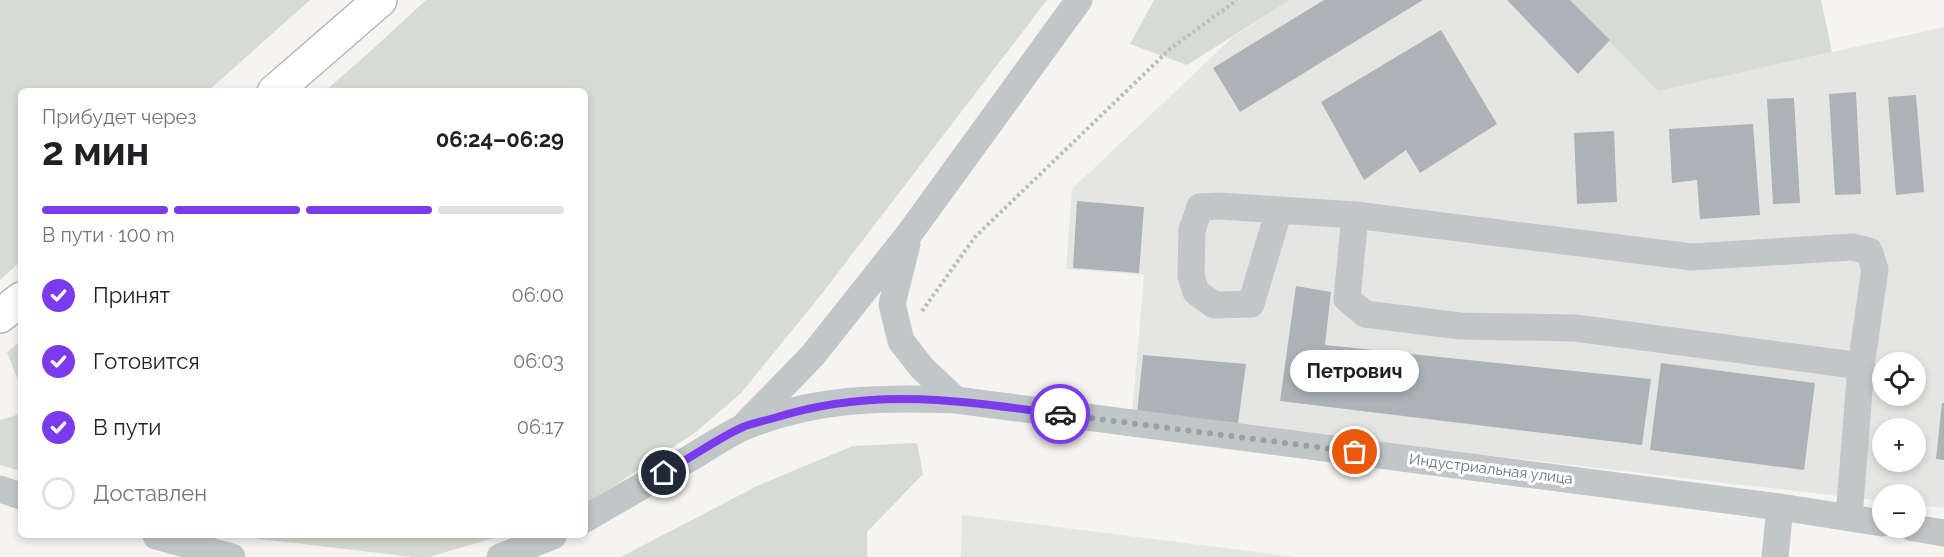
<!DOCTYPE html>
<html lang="ru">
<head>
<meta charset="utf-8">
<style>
  :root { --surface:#fff; --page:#f6f6f6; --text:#202124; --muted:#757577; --line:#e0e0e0; --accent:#7c3aed }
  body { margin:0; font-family:Raleway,sans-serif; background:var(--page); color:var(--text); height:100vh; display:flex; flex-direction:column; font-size:22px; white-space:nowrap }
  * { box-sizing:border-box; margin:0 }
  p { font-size:20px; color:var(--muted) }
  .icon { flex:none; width:33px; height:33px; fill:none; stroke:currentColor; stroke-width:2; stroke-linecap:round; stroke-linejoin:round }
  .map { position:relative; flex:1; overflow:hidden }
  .drawer { position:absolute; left:18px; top:88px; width:570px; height:450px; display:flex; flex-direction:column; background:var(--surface); border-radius:9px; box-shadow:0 3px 9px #0003 }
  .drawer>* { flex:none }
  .controls { position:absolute; left:1872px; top:352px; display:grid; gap:12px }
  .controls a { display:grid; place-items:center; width:54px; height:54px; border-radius:50%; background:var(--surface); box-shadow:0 3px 9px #0003; font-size:30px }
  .pin { position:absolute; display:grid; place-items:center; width:51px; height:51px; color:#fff; margin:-26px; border:3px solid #fff; border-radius:50%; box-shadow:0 2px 6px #0007 }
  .courier { position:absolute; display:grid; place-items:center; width:60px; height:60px; margin:-30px; border:4px solid #7c3aed; border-radius:50%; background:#fff; color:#222; box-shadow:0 2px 8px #0007 }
  .bubble { position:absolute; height:42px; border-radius:21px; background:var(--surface); box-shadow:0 3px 9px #0003; font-size:20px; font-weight:700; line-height:42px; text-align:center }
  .overview em { font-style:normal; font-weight:700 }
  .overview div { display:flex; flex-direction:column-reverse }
  .overview { display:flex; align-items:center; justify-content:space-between; height:102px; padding:0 24px }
  h1 { font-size:39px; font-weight:700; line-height:45px }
  .bar { display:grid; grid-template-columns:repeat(4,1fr); gap:9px 6px; align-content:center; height:72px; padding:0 24px }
  .bar i { height:8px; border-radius:4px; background:var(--line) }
  .bar .current { background:var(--accent) }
  .bar p { grid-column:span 4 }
  ol { padding:0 24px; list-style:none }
  li { display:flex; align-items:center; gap:18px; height:66px }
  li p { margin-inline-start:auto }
  li .icon { padding:6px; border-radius:50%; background:var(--accent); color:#fff; stroke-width:4 }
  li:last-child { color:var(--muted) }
  li i { width:33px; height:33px; border:3px solid var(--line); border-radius:50% }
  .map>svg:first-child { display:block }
  .built { fill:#e5e6e4; fill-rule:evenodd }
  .green { fill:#d6dcd1 }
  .building { fill:#abb3b7 }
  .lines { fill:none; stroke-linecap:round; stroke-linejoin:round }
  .major-casing { stroke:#b4b9bc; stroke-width:36 }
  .path { stroke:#bbbdbf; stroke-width:4; stroke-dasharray:3 3; stroke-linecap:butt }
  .minor { stroke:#c1c6c8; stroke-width:27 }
  .major { stroke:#fff; stroke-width:33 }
  .done { stroke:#95a2a8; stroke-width:6; stroke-dasharray:0 10.8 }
  .route { stroke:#7c3aed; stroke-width:8 }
  .labels { text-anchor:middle; stroke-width:6; stroke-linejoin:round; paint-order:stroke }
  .street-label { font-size:15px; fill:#627682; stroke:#fff }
</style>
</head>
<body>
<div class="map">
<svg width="1944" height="557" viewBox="0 0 1944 557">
  <rect width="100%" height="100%" fill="#f5f4f0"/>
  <path class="built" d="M1290,0H1568L1658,91L1944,27V508L1916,505V495H1882V501L1132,414L1144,275L1066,269L1072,189L1234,36ZM1882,363H1916V396H1882ZM1882,429H1916V462H1882Z
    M962,515L1296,557H961Z"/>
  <path class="green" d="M0,0H310L208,91L21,92V261L0,280Z
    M426,0H1047L820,296L741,393L696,432L585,505V92H324L374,48Z
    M1154,0H1290L1187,65L1130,44Z
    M1568,0H1821L1832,52L1658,91Z
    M21,341V388L7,352Z
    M21,412V471L0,465V420L14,416Z
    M917,443L923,474L867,532V557H621L759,485L853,446Z
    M246,536H500L429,557H413L260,539Z"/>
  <path class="building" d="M1324,0H1423L1240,112L1213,68Z
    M1507,0H1570L1610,40L1578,74Z
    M1441,30L1497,124L1420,173L1406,150L1364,180L1321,102Z
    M1856,92L1861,194L1835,195L1829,94Z
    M1916,95L1924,192L1896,195L1888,97Z
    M1794,98L1800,203L1773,204L1767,99Z
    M1753,124L1760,215L1700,219L1697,180L1672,183L1669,129Z
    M1614,131L1617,202L1577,204L1574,133Z
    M1077,201L1144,207L1139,273L1073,268Z
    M1296,286L1331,292L1325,345L1651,379L1642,445L1280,401Z
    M1143,355L1246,364L1238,423L1137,413Z
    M1661,363L1815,383L1804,470L1650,450Z
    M1942,403H1944V460L1936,459Z"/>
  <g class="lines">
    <g class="major-casing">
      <path id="major" d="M274,92L380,0
        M0,316L21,299"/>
    </g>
    <path class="path" d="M922,311L975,237L1170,49L1237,0"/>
    <path class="minor" d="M1279,210L1251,304L1214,305L1196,292L1191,276L1192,230L1200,207L1219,206L1355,215
      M907,244L892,304L901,341L922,368L956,400
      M746,424L813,355L909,234L1079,0
      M0,489L21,496
      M1849,517L1861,366L1875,269L1869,251L1852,247L1692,257L1355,215L1347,299L1365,314L1460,326L1575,328L1861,366
      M585,519C621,498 656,478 692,457C709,447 726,435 744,427C813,398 882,397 956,400L1780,507L1882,523
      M1913,528L1944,533
      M156,536L232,557
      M500,557L553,536
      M1775,557L1780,507"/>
    <use href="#major" class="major"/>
  </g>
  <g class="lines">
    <path class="done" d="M1060,414L1355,452"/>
    <path class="route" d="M664,473C689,459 718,438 743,427C753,423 764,421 774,418C875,386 959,401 1060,414"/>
  </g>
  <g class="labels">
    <g class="street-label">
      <text transform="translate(1491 469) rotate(7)" y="5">Индустриальная улица</text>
    </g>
  </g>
</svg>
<div class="controls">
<a><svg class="icon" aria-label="locate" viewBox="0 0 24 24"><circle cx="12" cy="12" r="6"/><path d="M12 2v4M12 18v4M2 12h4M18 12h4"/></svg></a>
<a>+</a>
<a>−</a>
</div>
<div class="pin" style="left:1355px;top:452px;background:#ea580c"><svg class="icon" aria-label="bag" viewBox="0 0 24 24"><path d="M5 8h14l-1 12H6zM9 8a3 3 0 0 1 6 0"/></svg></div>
<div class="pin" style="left:664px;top:473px;background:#1f2937"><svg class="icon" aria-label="home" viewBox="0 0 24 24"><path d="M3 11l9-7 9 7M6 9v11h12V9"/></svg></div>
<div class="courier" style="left:1060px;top:414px"><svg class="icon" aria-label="car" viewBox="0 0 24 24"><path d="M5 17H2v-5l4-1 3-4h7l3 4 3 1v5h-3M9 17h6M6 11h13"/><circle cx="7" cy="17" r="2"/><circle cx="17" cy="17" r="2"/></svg></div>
<div class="bubble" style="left:1290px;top:350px;width:129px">Петрович</div>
<section class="drawer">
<div class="overview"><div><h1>2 мин</h1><p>Прибудет через</p></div><em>06:24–06:29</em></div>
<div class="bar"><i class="current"></i><i class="current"></i><i class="current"></i><i></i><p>В пути · 100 m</p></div>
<ol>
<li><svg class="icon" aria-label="check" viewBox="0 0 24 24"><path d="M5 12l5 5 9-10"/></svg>Принят<p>06:00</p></li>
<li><svg class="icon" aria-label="check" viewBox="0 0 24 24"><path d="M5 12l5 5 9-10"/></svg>Готовится<p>06:03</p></li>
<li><svg class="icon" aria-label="check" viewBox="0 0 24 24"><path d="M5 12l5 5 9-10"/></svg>В пути<p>06:17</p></li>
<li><i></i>Доставлен</li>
</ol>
</section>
</div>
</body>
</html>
